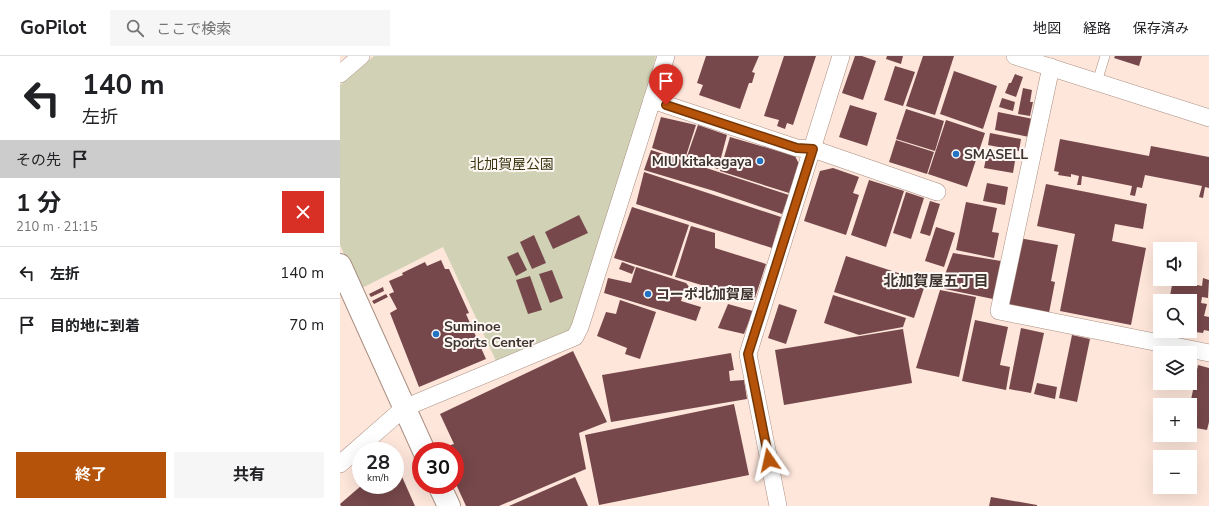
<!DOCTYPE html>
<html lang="ja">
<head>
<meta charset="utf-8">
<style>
  body { margin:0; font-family:"Nunito Sans","Noto Sans JP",sans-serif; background:#f6f6f6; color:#202124; height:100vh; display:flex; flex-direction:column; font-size:15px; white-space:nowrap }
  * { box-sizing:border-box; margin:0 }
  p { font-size:13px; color:#757577 }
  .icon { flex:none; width:22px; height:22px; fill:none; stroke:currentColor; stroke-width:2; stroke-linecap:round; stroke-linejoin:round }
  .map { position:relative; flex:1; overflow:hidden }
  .sheet { display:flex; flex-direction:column; background:#fff; width:340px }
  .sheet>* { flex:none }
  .guide { background:#fff; color:#202124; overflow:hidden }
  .fabs { position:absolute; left:813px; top:186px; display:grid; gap:8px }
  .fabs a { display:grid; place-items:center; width:44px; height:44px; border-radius:0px; background:#fff; box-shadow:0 4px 16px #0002; font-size:20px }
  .speed { position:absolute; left:12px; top:386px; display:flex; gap:8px; font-size:20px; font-weight:700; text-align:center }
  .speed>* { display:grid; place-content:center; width:52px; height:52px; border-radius:50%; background:#fff; box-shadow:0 4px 16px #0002; line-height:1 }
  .speed small { font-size:10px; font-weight:400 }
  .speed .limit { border:6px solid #d22; background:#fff; color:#111 }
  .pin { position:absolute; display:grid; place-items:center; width:34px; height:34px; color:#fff; margin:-41px -17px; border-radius:50% 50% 50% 0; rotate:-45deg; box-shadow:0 0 4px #0007 }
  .pin .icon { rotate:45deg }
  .me { position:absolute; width:44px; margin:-22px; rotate:349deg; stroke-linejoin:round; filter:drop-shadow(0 0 3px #0008) }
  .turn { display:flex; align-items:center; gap:14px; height:84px; padding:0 16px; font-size:18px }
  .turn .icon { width:52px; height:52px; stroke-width:2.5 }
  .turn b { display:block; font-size:28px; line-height:34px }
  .then { display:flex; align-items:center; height:38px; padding:0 16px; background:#0003; gap:8px; font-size:15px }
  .round { display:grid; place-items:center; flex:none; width:42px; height:42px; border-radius:0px; background:#f6f6f6 }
  .headline { display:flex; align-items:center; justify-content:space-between; height:68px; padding:0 16px }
  h1 { font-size:24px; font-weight:700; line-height:30px }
  .primary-button { display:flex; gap:8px; margin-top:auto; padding:8px 16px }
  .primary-button a { flex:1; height:46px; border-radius:0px; background:#b45309; color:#fff; font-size:16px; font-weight:700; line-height:46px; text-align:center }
  .primary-button a+a { background:#f6f6f6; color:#202124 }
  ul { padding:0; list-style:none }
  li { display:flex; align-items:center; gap:12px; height:52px; padding:0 16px; border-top:1px solid #e0e0e0 }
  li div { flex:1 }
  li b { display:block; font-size:15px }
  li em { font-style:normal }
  header { display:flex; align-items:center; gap:24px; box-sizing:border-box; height:56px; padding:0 20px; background:#fff; border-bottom:1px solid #e0e0e0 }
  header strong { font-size:19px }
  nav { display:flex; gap:22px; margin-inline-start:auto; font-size:14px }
  .search { width:280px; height:36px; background:#f6f6f6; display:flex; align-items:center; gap:10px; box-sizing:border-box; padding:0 14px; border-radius:0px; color:#757577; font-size:15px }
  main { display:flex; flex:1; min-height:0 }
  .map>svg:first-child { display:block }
  .green { fill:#d1d2b5 }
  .building { fill:#76484b }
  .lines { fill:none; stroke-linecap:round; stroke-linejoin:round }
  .service-casing { stroke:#a98e81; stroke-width:10 }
  .minor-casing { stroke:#a98e81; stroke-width:18 }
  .tertiary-casing { stroke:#a98e81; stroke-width:24 }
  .service { stroke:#fff; stroke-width:9 }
  .minor { stroke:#fff; stroke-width:17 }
  .tertiary { stroke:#fff; stroke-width:22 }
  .route-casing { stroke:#753606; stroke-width:10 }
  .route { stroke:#b45309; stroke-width:7 }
  .poi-dot { fill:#2274c3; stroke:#fef8f5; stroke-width:1.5 }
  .labels { text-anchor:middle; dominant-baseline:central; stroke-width:4; stroke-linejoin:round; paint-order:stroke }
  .poi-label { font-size:14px; font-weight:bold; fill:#3f342e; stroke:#fef8f5; text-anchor:start }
  .park-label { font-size:14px; fill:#393813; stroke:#fef8f5 }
  .neighbourhood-label { font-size:15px; font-weight:bold; fill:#3f342e; stroke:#fef8f5 }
</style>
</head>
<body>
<header>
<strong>GoPilot</strong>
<div class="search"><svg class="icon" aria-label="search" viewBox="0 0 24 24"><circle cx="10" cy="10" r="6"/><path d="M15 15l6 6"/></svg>ここで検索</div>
<nav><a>地図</a><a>経路</a><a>保存済み</a></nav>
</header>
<main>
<section class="sheet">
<div class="guide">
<div class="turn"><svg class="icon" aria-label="left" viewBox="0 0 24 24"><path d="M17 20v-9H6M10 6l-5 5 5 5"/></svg><div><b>140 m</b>左折</div></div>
<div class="then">その先<svg class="icon" aria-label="arrive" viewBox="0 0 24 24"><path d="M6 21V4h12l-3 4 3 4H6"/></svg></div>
</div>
<div class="headline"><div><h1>1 分</h1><p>210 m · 21:15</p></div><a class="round" style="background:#d93025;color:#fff"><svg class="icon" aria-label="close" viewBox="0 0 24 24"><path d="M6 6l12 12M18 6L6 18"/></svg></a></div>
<ul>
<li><svg class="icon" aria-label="left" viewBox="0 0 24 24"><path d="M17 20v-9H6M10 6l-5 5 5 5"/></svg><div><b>左折</b></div><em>140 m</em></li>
<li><svg class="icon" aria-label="arrive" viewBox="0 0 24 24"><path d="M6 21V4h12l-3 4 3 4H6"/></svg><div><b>目的地に到着</b></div><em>70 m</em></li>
</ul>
<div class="primary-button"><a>終了</a><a>共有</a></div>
</section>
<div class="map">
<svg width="869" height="450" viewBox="0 0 869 450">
  <rect width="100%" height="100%" fill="#fee6db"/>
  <path class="green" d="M34,0H316L274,144L231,278L157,307L103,191L20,233L0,189V29Z"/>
  <g class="building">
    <path d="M366,0H419L412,16L415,17L412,27H409L400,53L359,39L363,29L357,27Z"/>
    <path d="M444,0H476L453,69L447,67L445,73L437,70L439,64L424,60Z"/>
    <path d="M515,0H522L536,5L523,44L502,37Z"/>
    <path d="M547,0H563L561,8L546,3Z"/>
    <path d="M583,0H614L595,59L566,50Z"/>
    <path d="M775,0H802L799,10L774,2Z"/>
    <path d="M555,10L575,16L563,50L544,44Z"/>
    <path d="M614,15L657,30L643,73L600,58Z"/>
    <path d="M675,18L683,21L676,41L665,37L669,27H671Z"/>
    <path d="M683,32L692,34L690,46H693L690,60L678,58Z"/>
    <path d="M662,42L675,46L673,55L659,51Z"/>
    <path d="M510,49L537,57L527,90L499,81Z"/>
    <path d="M566,53L604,65L595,95L556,83Z"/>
    <path d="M658,56L693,63L689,81L655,74Z"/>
    <path d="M321,61L356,69L345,103L312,92Z"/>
    <path d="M606,64L645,77L627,131L588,118Z"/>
    <path d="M358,69L387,79L378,113L346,103Z"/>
    <path d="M650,77L681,83L679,95L648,89Z"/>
    <path d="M390,81L455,100L460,110L449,137L380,115Z"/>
    <path d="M720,83L809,100L811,90L869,101V132L865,131L863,142L859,141L862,130L805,119L802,132L797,131L795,140L790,139L792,130L742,120L741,129H737L739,120L731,118V121L718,119L719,116L714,115Z"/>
    <path d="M556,84L594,96L587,118L549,106Z"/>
    <path d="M648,93L676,99L673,117L644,112Z"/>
    <path d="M311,94L449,139L442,158L374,135L304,114Z"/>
    <path d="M493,112L519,121L513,137L519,139L506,179L464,165L480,115Z"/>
    <path d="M304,116L441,161L432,192L296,148Z"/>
    <path d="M529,124L564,135L546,191L511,179Z"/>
    <path d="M647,127L668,131L665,149L643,145Z"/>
    <path d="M706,128L807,148L803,173L775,168L772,185L806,192L791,269L720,255L735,178L697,170Z"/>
    <path d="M566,136L584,142L571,183L553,177Z"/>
    <path d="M590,145L600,148L590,180L580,177Z"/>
    <path d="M626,146L657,152L652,176L659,177L654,202L616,194Z"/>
    <path d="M292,151L349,169L332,220L274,202Z"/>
    <path d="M239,159L248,177L213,193L205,176Z"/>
    <path d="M351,170L375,177V192L426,208L414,245L335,221Z"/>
    <path d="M596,171L615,177L604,211L585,205Z"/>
    <path d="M194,179L206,207L192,213L180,186Z"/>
    <path d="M679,182L718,189L711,225L715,226L709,257L666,249Z"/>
    <path d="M178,196L187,214L176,220L167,201Z"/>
    <path d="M613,197L661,205L653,243L600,232Z"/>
    <path d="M506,200L586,226L574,262L494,236Z"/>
    <path d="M101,204L105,213H109L129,257L126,258L146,303L79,331L50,257L57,253L49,238L54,236L49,225L63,219L62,217L85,206L87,210Z"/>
    <path d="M282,206L295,211L292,218L279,213Z"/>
    <path d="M296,211L346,227L351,233L348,240L343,238L341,245L361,251L356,265L264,237L268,222L291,227Z"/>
    <path d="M212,214L223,242L210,247L199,218Z"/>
    <path d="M190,220L202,254L188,258L176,224Z"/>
    <path d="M863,222L869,224L868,242L862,241L861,247L867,248L864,260L869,261V275L864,274L863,277L855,276L856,267L850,266V245H829L833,224L862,230Z"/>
    <path d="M43,231L44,235L31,241L29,238Z"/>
    <path d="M600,234L636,241L619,321L576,312Z"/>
    <path d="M46,238L48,241L34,248L32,245Z"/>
    <path d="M493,239L566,262L563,271L519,279L484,267Z"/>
    <path d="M280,244L316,256L300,303L285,298L287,292L257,280L266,256L276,258Z"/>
    <path d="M388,248L413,255L404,278L378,272Z"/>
    <path d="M439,248L457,254L446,288L428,282Z"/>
    <path d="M635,264L668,271L660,309L670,311L666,334L622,325Z"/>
    <path d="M681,272L704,277L691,337L669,333Z"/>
    <path d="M563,273L572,327L444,349L435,294Z"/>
    <path d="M732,279L750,283L737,346L719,342Z"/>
    <path d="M233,295L267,366L239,377L246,413L159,450H126L115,426V395H101L100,392L114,388L100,358Z"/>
    <path d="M391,297L394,314L389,315L390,325L404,324L407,343L271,366L262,319Z"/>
    <path d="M858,309L869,312V366L867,374L850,371V349Z"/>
    <path d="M697,327L717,331L715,343L694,338Z"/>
    <path d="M394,348L409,419L259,449L245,379Z"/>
    <path d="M55,405L75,450H1L0,448L22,429H55Z"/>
    <path d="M235,421L248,450H169Z"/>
    <path d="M651,441L697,449V450H649Z"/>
  </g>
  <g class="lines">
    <defs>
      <path id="service" d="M757,26L765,0"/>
      <g id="minor">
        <path d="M675,0L869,62"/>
        <path d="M711,11L659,255L869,297"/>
        <path d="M0,18L21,0"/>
        <path d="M312,44L457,92L473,93L597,136"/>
        <path d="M0,408L64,352L235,281L240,271L326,0"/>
        <path d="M438,450L408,298L501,0"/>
      </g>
      <g id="tertiary">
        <path d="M0,209L84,395"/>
        <path d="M99,429L109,450"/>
      </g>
    </defs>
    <use href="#service" class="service-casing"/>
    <use href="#minor" class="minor-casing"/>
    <use href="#tertiary" class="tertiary-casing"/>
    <use href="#service" class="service"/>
    <use href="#minor" class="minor"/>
    <use href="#tertiary" class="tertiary"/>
  </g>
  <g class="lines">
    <defs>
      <path id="route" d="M326,49L457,92L473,93L408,298L429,404"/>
    </defs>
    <use href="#route" class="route-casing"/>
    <use href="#route" class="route"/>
  </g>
  <g class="poi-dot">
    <circle cx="616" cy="98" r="4"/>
    <circle cx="420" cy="105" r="4"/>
    <circle cx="308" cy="238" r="4"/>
    <circle cx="96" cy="278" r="4"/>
  </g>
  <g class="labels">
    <g class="poi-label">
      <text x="624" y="98">SMASELL</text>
      <text x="412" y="105" text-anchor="end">MIU kitakagaya</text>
      <text x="316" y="238">コーポ北加賀屋</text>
      <text x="104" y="270">Suminoe<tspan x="104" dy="16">Sports Center</tspan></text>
    </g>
    <g class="park-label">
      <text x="172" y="108">北加賀屋公園</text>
    </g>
    <g class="neighbourhood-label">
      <text x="596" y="225">北加賀屋五丁目</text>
    </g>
  </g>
</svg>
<div class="fabs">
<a><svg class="icon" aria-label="sound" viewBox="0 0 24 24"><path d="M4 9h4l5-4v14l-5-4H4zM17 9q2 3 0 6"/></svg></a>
<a><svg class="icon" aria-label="search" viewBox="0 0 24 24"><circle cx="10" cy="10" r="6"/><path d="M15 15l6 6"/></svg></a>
<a><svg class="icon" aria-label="layers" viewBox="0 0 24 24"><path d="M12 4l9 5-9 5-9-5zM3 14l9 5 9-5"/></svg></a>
<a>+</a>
<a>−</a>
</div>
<div class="speed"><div>28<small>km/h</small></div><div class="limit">30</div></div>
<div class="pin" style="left:326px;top:49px;background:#d93025"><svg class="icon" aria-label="arrive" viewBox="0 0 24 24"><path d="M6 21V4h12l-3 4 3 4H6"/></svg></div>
<svg class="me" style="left:429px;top:404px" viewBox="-20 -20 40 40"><path d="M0-17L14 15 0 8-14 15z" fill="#b45309" stroke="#fff" stroke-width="4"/></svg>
</div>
</main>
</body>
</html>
